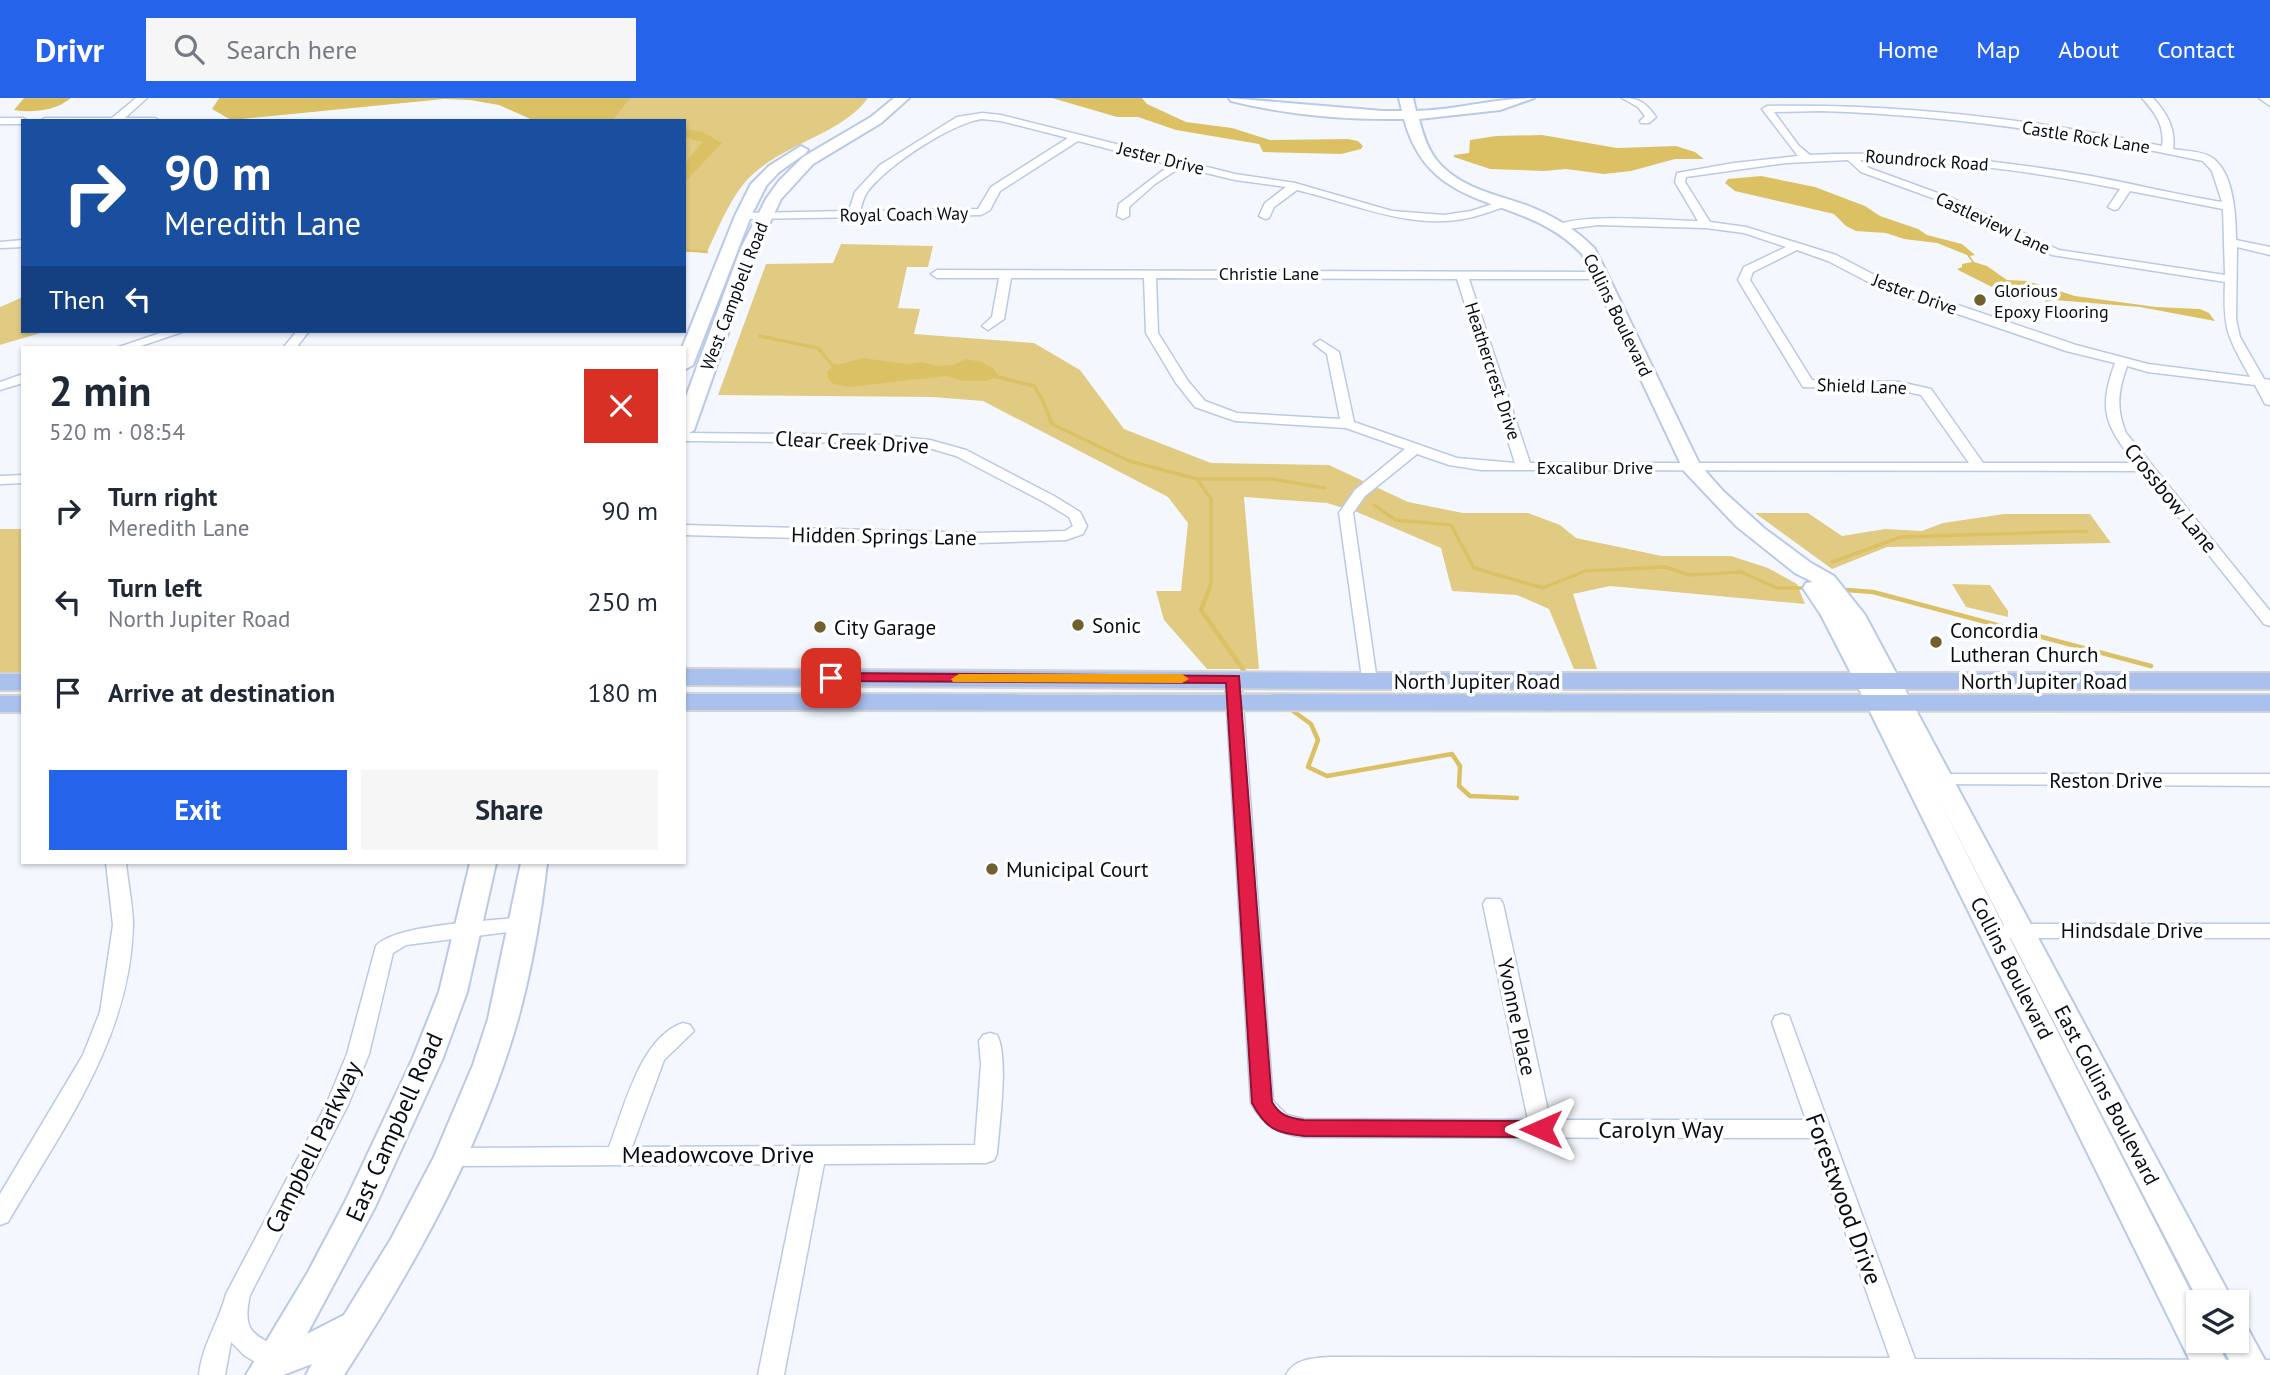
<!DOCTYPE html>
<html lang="en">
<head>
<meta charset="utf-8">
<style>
  body { margin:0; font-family:"PT Sans",sans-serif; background:#f6f6f7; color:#1f2937; height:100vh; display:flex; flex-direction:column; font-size:26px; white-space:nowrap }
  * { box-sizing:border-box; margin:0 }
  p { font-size:23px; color:#747a83 }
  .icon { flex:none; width:38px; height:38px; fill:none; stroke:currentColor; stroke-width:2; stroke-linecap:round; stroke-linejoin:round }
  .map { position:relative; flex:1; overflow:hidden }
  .drawer { position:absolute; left:21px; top:248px; width:665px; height:518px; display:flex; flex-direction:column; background:#fff; border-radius:0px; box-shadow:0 2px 5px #0004 }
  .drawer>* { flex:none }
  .banner { position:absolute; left:21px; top:21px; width:665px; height:214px; border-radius:0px; box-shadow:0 2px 5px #0004; background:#1a4fa0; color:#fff; overflow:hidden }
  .buttons { position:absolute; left:2186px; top:1192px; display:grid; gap:14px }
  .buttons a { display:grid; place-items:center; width:63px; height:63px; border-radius:0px; background:#fff; box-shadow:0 2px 5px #0004; font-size:35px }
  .pin { position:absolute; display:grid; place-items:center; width:60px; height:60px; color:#fff; margin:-30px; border-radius:14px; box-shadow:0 4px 10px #0006 }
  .me { position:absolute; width:77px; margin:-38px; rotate:270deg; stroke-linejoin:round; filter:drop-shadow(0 0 5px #0008) }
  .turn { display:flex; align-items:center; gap:24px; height:147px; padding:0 28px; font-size:32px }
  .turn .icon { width:91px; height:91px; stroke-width:2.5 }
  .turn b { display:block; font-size:49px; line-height:60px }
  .then { display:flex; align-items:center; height:66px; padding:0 28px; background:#0003; gap:14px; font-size:26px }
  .round { display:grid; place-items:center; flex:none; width:74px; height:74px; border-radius:0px; background:#f6f6f7 }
  .overview { display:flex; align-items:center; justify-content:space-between; height:119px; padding:0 28px }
  h1 { font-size:42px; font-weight:600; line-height:52px }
  .button { display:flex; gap:14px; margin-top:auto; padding:14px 28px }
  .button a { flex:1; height:80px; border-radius:0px; background:#2563eb; color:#fff; font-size:28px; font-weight:600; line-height:80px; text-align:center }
  .button a+a { background:#f6f6f7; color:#1f2937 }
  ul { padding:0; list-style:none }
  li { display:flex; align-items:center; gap:21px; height:91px; padding:0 28px }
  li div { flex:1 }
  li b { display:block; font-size:26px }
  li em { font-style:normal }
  header { display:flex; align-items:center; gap:42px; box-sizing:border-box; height:98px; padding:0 35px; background:#2563eb; color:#fff }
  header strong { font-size:33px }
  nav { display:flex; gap:38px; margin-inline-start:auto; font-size:24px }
  .search { width:490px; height:63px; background:#f6f6f7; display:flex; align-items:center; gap:18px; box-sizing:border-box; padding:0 24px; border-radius:0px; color:#747a83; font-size:26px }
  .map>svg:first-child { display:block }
  .green { fill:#e1cb83 }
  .water { fill:#dcc164 }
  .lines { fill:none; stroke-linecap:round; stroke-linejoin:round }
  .stream-far2 { stroke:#dcc164; stroke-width:2.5 }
  .stream-far1 { stroke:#dcc164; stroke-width:3.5 }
  .stream { stroke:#dcc164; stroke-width:4.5 }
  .street-casing { stroke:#bac9e6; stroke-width:3 }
  .secondary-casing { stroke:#bac9e6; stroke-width:4 }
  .primary-casing { stroke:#d2d3d5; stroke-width:4 }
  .street { fill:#fff; fill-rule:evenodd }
  .secondary { fill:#fff; fill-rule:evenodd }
  .primary { fill:#aac1ee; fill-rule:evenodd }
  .route { fill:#e11d48; stroke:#92132f; stroke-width:2 }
  .slow { fill:#f59e0b }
  .poi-dot { fill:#6f602e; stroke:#fff; stroke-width:2.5 }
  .labels { text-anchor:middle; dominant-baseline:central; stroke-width:7; stroke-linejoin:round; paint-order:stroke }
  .far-street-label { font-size:18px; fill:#070c15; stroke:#fff }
  .far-poi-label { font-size:18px; fill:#070c15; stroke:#fff; text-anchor:start }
  .street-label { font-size:21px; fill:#070c15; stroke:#fff }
  .poi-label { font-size:21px; fill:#070c15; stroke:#fff; text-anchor:start }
  .near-street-label { font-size:24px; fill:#070c15; stroke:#fff }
</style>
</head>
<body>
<header>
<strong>Drivr</strong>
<div class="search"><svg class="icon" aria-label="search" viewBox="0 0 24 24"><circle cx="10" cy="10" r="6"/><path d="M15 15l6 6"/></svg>Search here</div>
<nav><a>Home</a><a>Map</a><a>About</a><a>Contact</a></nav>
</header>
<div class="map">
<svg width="2270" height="1277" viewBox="0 0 2270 1277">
  <rect width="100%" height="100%" fill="#f4f8fe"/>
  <g class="green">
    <path d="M631,0H868C846,32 791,45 759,71C733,91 721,125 707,154H684V23H613Z"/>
    <path d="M841,146L933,148L928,169H907L898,210L920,211L914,236L1034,245L1080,272L1124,331L1211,365L1329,367L1408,404L1463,415H1528L1560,427L1576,440L1662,458H1731L1768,470L1797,486L1805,506L1610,488L1573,496L1597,571H1574L1549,511L1517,497L1452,493L1441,450L1357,414L1327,405L1244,399L1259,571H1207L1164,522L1156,493H1181L1188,425L1168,399L983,303L932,299L718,297L766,166L833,165Z"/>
    <path d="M23,199V233H47L0,247V209Z"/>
    <path d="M1755,415H1808L1842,438L1885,431L1922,433L1943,425L2004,416H2090L2111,445L1887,449L1832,471Z"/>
    <rect x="0" y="431" width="23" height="146"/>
    <path d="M1952,486L1990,487L2008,513V519L1966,509Z"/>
  </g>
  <g class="water">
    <path d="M24,0H71C55,13 33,15 14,12Z"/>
    <path d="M219,0H631L613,23H535L499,7L470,2L444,1L231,22L212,11Z"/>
    <path d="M1052,0H1142L1147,6L1186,24L1232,30L1270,42L1348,41L1358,43L1363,48L1361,51L1341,56L1263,54L1259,46L1176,32L1138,19H1117Z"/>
    <path d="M684,31L703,34L722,45L684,85V67L702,44L684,39Z"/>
    <path d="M1542,37L1617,50L1676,48L1695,54L1704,61H1675L1631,73L1604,76L1566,71L1544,73L1490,71L1454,59V57L1469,55L1470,42L1496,38Z"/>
    <path d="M1761,78L1815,89L1865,108L1880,118L1918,131L1927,137L1962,146L1975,157L1970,158L1974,164L1987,168L2007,182L2027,183L2075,198L2156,209L2200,211L2209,215L2215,223L2140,209L2054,202L2046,204L2041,198L1992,189L1960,173L1957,171L1962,169V166L1972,164L1967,157L1937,145L1904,141L1886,135L1856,133L1846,128L1834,116L1735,93L1725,85L1728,81Z"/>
    <path d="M863,260L907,266L922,264L937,268L953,267L966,261L982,264L993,270L998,278L987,283H963L946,278L849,289L834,286L828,281L827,274L833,268Z"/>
  </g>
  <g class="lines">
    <path class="stream-far2" d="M684,152L707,154"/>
    <g class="stream-far1">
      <path d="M760,238L818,250L833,268H838"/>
      <path d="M993,278L1034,288L1042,301L1052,326L1129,363L1197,381H1272L1325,390"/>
      <path d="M1197,381L1211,401V486L1208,493"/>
      <path d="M1374,407L1396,422L1451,427L1474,470L1543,490L1585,473L1665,469L1690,477L1741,474L1777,490H1803"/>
      <path d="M1832,464L1901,439L2087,433"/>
      <path d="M1847,492L1860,493"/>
    </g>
    <g class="stream">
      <path d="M1209,491L1201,512L1244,573"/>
      <path d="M1847,492L1873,494L2151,568"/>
      <path d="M1293,613L1311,626L1318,642L1308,669L1327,678L1452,656L1460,668L1459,688L1470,698L1517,700"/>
    </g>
    <defs>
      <g id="street">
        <path d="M136,0H147L125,20H155L160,23H40L45,20H112Z"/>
        <path d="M1622,0C1640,0 1646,5 1656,19L1649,25H1641L1640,23L1645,18L1638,9Z"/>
        <path d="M2142,0H2153C2166,14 2176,30 2173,51C2184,53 2202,53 2211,59C2234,73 2236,119 2236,142L2270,149V157L2237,149L2236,221L2240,239L2264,281L2270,282V307L2265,306L2255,287L2148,274L2127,268C2118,293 2116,311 2126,335L2270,513V528L2264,526L2142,373L1481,372L1449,367L1417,356L1365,398L1353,415L1377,583L1369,588L1363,587L1339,415L1355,392L1405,351L1346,330L1235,323L1195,309L1176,285L1146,235L1144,180H1011L1004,221L988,232L982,228L992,219L999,180H937L931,176L937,172L1600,174L1606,178L1604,181H1469L1530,365H1969L1921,297L1900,292L1803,289L1738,182L1744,169L1786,149L1744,135L1706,130L1598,127L1560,132L1554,129C1575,114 1669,123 1698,123L1675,84L1677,75L1734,65L1798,58L1762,11L1767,8C1900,5 2032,21 2162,48C2165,27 2155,15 2142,0ZM1821,13C1950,17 2077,36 2203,63L2212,73L2222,104C2178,97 2134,86 2091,78C1998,62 1903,52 1810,57L1799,48L1774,14ZM1848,62L1861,74L1946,105L2052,157L2225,184C2223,232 2227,237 2250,279L2148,266L2076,247L1884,182L1836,157L1801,146L1746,129L1710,124L1685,84L1686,79L1786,65ZM1860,62C1947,62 2035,73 2120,91L2108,109L2114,112L2118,111L2130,93L2223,111L2225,177L2059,152L1954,101L1869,70ZM1797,152L1828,163L1876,188L2066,253L2115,265C2098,312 2105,327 2135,365H1983L1931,291L1900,284L1812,282L1750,182L1753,174ZM1156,180L1457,181L1515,365L1457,360L1354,324L1339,254L1320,242L1314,246L1327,256L1340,321L1237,315L1205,303L1188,283L1158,235Z"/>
        <path d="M2259,0H2270V8Z"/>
        <path d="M982,15L1001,17L1235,76L1295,85L1392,113L1444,117L1471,113L1505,102L1511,105C1504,110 1494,112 1486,115C1421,138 1360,107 1297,92L1274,109L1269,120L1265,121L1259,118L1265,105L1286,89L1235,82L1181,69L1155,86L1129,109V118L1123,121L1117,118L1119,106L1170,67L1078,43L1000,93L990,112L981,117L743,121L737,118L743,115L849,113L855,94L880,67L957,19ZM982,21L1001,23L1068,40L991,89L978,111L860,113C862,106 864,98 868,93C888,67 950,26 982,21Z"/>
        <path d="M0,20H23L28,23H23V26H0Z"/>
        <path d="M23,142V149L0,150V144Z"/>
        <path d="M166,233H185L135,250H116Z"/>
        <path d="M297,233H309L296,250H283Z"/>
        <path d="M23,276V285L0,292V284Z"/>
        <path d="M684,335L881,337L930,342L966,352L1054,398L1080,414L1087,428L1083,436L1066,442L978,445L684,437V427L978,435L1065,433L1073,428L1069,419L1044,404L956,358L929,350L881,345L684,343Z"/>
        <path d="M23,377V385L0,386V378Z"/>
        <path d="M1233,576L1241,581L1273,1003L1287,1017L1304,1021L1528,1022L1483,806L1486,801H1500L1503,806L1550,1022H1806L1772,924L1775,918L1782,916L1789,918L1915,1261L2270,1262V1277H1286C1294,1261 1313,1260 1329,1259L1890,1260L1812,1040L1304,1039C1279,1036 1263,1027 1251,1005L1225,581Z"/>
        <path d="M1942,676H2270V688L1936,686L1933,682L1936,678Z"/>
        <path d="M106,765H126C128,786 133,808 133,828C130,941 63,1030 8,1124L0,1127V1096L83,957L100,914L113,827Z"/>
        <path d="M524,819L531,821L534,826L531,831L406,847L393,855L369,956L348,1007L250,1197C238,1249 271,1232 285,1263L282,1271L273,1274L245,1258L231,1244L225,1277H199C202,1247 219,1224 226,1196L326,1007L347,956L376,848C394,826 492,823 524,819Z"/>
        <path d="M2011,826H2270V840H2011L2004,838L2001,833L2004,828Z"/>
        <path d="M683,925L690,927L694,933L664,962L632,1049L975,1047L981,966L979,943L983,937L990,935L997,937C1009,959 999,1029 997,1056L994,1062L986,1065L824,1066L784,1277H758L801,1066L451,1068L443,1065L440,1059L443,1053L451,1050L609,1049C624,1011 640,939 683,925Z"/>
      </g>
      <g id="secondary">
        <path d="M894,0H909L881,25L813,66L781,101L758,150L694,332L684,338V304L741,150L766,101L779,83L803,59L871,19Z"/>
        <path d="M1229,0L1383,13H1402L1399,0H1413L1416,13C1456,12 1495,0 1534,0L1500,12L1419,21C1423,37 1428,53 1439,65C1461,90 1497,97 1526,107C1552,117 1576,131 1595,151L1700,367L1723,393L1765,431L1811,465L1834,478L1865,517L2228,1194L2233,1204H2199L1934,692L2198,1208V1242H2216L2233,1277H2197L1855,583L1821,517L1803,490L1806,485L1813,484L1795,475L1736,428L1684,373L1582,156C1522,92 1431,121 1404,21C1346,22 1288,17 1231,3Z"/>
        <path d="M801,48L808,52L806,55L779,74L766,88L751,118L693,267L684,272V250H682L735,118L751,86L769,68Z"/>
        <path d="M470,765H496L467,894L442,962L375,1109L307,1236L344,1217L391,1141L434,1059L473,967L488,921L521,765H547C541,817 532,870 518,921C482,1048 415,1167 344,1277H306L312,1266L283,1277H246L308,1174L345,1104L412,962L439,894Z"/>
        <path d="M2236,1227L2248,1231L2267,1266L2270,1277H2237L2219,1242H2236Z"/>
      </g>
      <g id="primary">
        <path d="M684,571L1369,575H2270V591H1369L684,587Z"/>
        <rect x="0" y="576" width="23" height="16"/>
        <path d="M684,596L2270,597V613L684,612Z"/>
        <rect x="0" y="598" width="23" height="16"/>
      </g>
    </defs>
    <use href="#street" class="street-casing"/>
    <use href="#secondary" class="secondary-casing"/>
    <use href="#primary" class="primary-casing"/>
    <use href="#street" class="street"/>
    <use href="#secondary" class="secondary"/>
    <use href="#primary" class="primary"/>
  </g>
  <path class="route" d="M831,575L1239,578L1272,1004C1280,1018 1289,1020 1304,1022L1541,1023L1548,1025L1551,1031L1548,1037L1541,1039L1304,1038C1276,1035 1266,1031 1252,1005L1226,585L826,583L824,580Z"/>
  <path class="slow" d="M959,576H1182L1189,581L1182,585L953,584L951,581Z"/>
  <g class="poi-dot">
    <circle cx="1980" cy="202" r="7"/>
    <circle cx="1078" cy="527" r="7"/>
    <circle cx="820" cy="529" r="7"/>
    <circle cx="1936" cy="544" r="7"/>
    <circle cx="992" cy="771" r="7"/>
  </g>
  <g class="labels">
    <g class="far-street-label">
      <text transform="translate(2086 39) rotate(9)">Castle Rock Lane</text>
      <text transform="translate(1161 60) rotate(14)">Jester Drive</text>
      <text transform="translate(1927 62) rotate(4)">Roundrock Road</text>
      <text transform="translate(904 116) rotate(-1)">Royal Coach Way</text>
      <text transform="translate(1993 125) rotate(25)">Castleview Lane</text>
      <text x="1269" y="175">Christie Lane</text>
      <text transform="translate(1915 196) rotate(20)">Jester Drive</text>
      <text transform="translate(734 198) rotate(-69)">West Campbell Road</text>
      <text transform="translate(1618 217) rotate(64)">Collins Boulevard</text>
      <text transform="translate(1493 273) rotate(72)">Heathercrest Drive</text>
      <text transform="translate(1862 288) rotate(2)">Shield Lane</text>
      <text x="1595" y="369">Excalibur Drive</text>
    </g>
    <g class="far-poi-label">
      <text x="1994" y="192">Glorious<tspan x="1994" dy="21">Epoxy Flooring</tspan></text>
    </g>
    <g class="street-label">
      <text transform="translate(852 344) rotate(3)">Clear Creek Drive</text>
      <text transform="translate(2171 400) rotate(51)">Crossbow Lane</text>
      <text transform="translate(884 438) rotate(1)">Hidden Springs Lane</text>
      <text x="1477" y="583">North Jupiter Road</text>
      <text x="2044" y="583">North Jupiter Road</text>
      <text x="2106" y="682">Reston Drive</text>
      <text x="2132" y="832">Hindsdale Drive</text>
      <text transform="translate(2012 870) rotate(63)">Collins Boulevard</text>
      <text transform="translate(1517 919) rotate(78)">Yvonne Place</text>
      <text transform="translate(2107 997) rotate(62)">East Collins Boulevard</text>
    </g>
    <g class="poi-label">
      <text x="1092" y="527">Sonic</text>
      <text x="834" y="529">City Garage</text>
      <text x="1950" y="532">Concordia<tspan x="1950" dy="24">Lutheran Church</tspan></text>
      <text x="1006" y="771">Municipal Court</text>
    </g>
    <g class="near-street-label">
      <text transform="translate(394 1029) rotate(-66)">East Campbell Road</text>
      <text x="1661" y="1031">Carolyn Way</text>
      <text transform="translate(313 1049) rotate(-64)">Campbell Parkway</text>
      <text x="718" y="1056">Meadowcove Drive</text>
      <text transform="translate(1844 1101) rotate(70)">Forestwood Drive</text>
    </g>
  </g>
</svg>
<div class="buttons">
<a><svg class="icon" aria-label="layers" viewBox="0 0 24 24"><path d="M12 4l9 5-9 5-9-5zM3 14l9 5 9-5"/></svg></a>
</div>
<div class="pin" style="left:831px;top:580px;background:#d93025"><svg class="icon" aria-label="arrive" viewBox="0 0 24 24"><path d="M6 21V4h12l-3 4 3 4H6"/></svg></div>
<svg class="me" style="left:1541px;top:1031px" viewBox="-20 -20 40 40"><path d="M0-17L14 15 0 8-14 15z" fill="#e11d48" stroke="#fff" stroke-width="4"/></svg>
<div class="banner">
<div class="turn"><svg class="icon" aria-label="right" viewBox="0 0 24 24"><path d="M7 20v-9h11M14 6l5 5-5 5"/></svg><div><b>90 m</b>Meredith Lane</div></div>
<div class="then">Then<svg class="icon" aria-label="left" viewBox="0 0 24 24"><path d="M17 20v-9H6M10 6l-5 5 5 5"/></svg></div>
</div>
<section class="drawer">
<div class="overview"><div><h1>2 min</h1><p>520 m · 08:54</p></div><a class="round" style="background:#d93025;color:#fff"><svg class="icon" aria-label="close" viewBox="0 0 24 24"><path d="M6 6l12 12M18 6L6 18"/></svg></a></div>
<ul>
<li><svg class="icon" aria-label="right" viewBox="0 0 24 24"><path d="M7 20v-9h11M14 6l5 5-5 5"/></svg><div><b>Turn right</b><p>Meredith Lane</p></div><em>90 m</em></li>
<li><svg class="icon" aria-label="left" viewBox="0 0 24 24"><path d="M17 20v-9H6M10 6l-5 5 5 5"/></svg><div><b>Turn left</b><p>North Jupiter Road</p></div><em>250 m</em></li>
<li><svg class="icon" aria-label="arrive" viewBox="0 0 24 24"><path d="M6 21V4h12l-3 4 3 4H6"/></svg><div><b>Arrive at destination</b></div><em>180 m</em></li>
</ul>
<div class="button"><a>Exit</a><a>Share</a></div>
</section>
</div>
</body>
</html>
